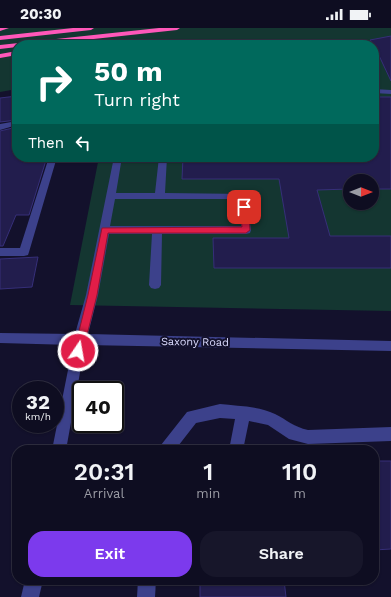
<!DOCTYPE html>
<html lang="en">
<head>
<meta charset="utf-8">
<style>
  body { margin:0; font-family:"Work Sans",sans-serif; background:#17162a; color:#f1f3f6; height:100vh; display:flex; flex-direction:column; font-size:15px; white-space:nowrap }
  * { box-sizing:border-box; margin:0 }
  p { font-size:13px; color:#9b9ca5 }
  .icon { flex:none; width:22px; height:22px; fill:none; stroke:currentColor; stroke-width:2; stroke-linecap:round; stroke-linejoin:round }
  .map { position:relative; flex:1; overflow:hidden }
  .details { position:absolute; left:12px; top:417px; width:367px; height:140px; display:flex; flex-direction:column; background:#0e0d21; border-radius:16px; box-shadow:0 1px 3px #0004,0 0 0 1px #2e2d3f }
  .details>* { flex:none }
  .top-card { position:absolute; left:12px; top:12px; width:367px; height:122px; border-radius:16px; box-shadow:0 1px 3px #0004,0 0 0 1px #2e2d3f; background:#00695c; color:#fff; overflow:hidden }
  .needle { width:26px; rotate:90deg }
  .fabs { position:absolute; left:343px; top:146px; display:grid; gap:8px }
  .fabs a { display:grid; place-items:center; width:36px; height:36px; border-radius:50%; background:#0e0d21; box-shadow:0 1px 3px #0004,0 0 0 1px #2e2d3f; font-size:20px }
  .speed { position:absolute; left:12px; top:353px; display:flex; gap:8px; font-size:20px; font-weight:700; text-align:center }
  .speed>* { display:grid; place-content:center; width:52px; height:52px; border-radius:50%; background:#0e0d21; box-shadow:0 1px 3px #0004,0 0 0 1px #2e2d3f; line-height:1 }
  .speed small { font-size:10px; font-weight:400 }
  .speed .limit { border:2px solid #111; border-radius:6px; background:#fff; color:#111 }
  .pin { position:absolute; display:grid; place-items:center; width:34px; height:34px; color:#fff; margin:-17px; border-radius:8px; box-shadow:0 2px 6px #0006 }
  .me { position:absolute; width:44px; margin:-22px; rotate:12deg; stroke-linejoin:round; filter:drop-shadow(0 0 3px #0008) }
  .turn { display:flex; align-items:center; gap:14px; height:84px; padding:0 16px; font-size:18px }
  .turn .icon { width:52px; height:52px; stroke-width:2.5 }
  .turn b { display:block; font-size:28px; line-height:34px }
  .then { display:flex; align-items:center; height:38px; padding:0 16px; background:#0003; gap:8px; font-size:15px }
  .eta { display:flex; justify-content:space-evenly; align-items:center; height:68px; text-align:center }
  .eta b { font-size:24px; font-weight:600; line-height:28px }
  .cta { display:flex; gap:8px; margin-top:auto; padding:8px 16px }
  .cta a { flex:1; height:46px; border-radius:16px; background:#7c3aed; color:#fff; font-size:16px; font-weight:600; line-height:46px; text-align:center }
  .cta a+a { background:#17162a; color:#f1f3f6 }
  .status { display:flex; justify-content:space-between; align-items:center; height:28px; padding:0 20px; background:#0e0d21; direction:ltr }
  .status svg { height:11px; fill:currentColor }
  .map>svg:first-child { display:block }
  .green { fill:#143631; fill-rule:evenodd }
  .building { fill:#221d4d; stroke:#362f79 }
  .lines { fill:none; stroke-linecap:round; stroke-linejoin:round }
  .minor { fill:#3c418b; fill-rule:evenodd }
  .highway { fill:#ff57b9; fill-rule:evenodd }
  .route { fill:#e11d48; stroke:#92132f }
  .labels { text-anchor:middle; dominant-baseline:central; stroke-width:4; stroke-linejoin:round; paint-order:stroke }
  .street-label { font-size:11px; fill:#dcdcff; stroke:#13112c }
</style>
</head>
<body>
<div class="status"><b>20:30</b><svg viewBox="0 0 49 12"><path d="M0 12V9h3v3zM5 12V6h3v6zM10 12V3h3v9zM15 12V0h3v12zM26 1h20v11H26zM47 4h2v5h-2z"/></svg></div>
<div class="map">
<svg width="391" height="569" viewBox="0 0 391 569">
  <rect width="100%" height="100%" fill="#13112c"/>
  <path class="green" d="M0,0H391V283L70,277L99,129H374V17H17V61L0,64ZM350,153H372V175H350Z"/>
  <g class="building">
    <path d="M391,8V53L374,17L370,12Z"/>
    <path d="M17,68V92L0,94V70Z"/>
    <path d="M374,69H391V161H372V153H350V161L317,162L330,208H391V240H214L213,210H289L279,151H182L183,129H374Z"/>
    <path d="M17,99V129H47L29,187H16L3,218H0V103Z"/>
    <path d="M38,229L32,259L0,261V231Z"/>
    <path d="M374,433H391V521L374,522Z"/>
    <path d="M200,552H284L286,569H200Z"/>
  </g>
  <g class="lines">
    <g class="minor">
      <path d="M374,61L391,62V66L374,65Z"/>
      <path d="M17,93V97L0,102V96Z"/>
      <path d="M49,129H57L29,224L28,227L24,228H0V220H20Z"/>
      <path d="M114,129H122L116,165H155L159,129H167L165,165L246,166L251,202L250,205L246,206H162L161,257L159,260L155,261L151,260L149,257L152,206H109L98,267L88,306L391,313V323L85,317L66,422H52L73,317L0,315V305L75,306L86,267ZM115,171H238L241,198H110Z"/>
      <path d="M220,376C237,378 259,378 275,386C287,392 294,399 308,402L391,399V413L308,416L289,411L268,397L249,393L243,422H229L235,391L220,390L196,395L175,422H159L161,417L187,384Z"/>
      <path d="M25,552H43L39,569H21Z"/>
      <path d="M138,552H156L155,569H137Z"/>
    </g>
    <g class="highway">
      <path d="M0,0H9L0,3Z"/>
      <path d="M73,0H94L91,2L0,12V8Z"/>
      <path d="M159,0H180L177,2L38,17H17V19L0,21V17Z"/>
      <path d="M17,23V27L0,30V26Z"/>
    </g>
  </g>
  <path class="route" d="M244,176L248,179L250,202L246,205H108L97,267L83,323L82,326L78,327L75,326L74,323L88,267L102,200L242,199L240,179Z"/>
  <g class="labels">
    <g class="street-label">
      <text transform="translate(195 314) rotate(1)">Saxony Road</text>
    </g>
  </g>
</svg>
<div class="fabs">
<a><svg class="needle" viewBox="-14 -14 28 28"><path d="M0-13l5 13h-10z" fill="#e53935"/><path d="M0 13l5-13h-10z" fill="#9b9ca5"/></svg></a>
</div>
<div class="speed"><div>32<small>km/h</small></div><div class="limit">40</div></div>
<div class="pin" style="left:244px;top:179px;background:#d93025"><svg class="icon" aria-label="arrive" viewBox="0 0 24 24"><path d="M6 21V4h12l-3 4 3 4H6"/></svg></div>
<svg class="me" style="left:78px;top:323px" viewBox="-20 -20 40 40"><circle r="17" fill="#e11d48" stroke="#fff" stroke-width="3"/><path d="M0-11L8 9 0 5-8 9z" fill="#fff"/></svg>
<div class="top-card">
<div class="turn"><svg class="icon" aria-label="right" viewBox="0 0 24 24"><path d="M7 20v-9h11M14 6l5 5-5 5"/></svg><div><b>50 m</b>Turn right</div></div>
<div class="then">Then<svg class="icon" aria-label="left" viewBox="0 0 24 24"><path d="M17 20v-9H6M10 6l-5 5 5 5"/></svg></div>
</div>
<section class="details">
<div class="eta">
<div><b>20:31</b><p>Arrival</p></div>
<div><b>1</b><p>min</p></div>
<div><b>110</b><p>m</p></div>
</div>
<div class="cta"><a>Exit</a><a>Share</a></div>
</section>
</div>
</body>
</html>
